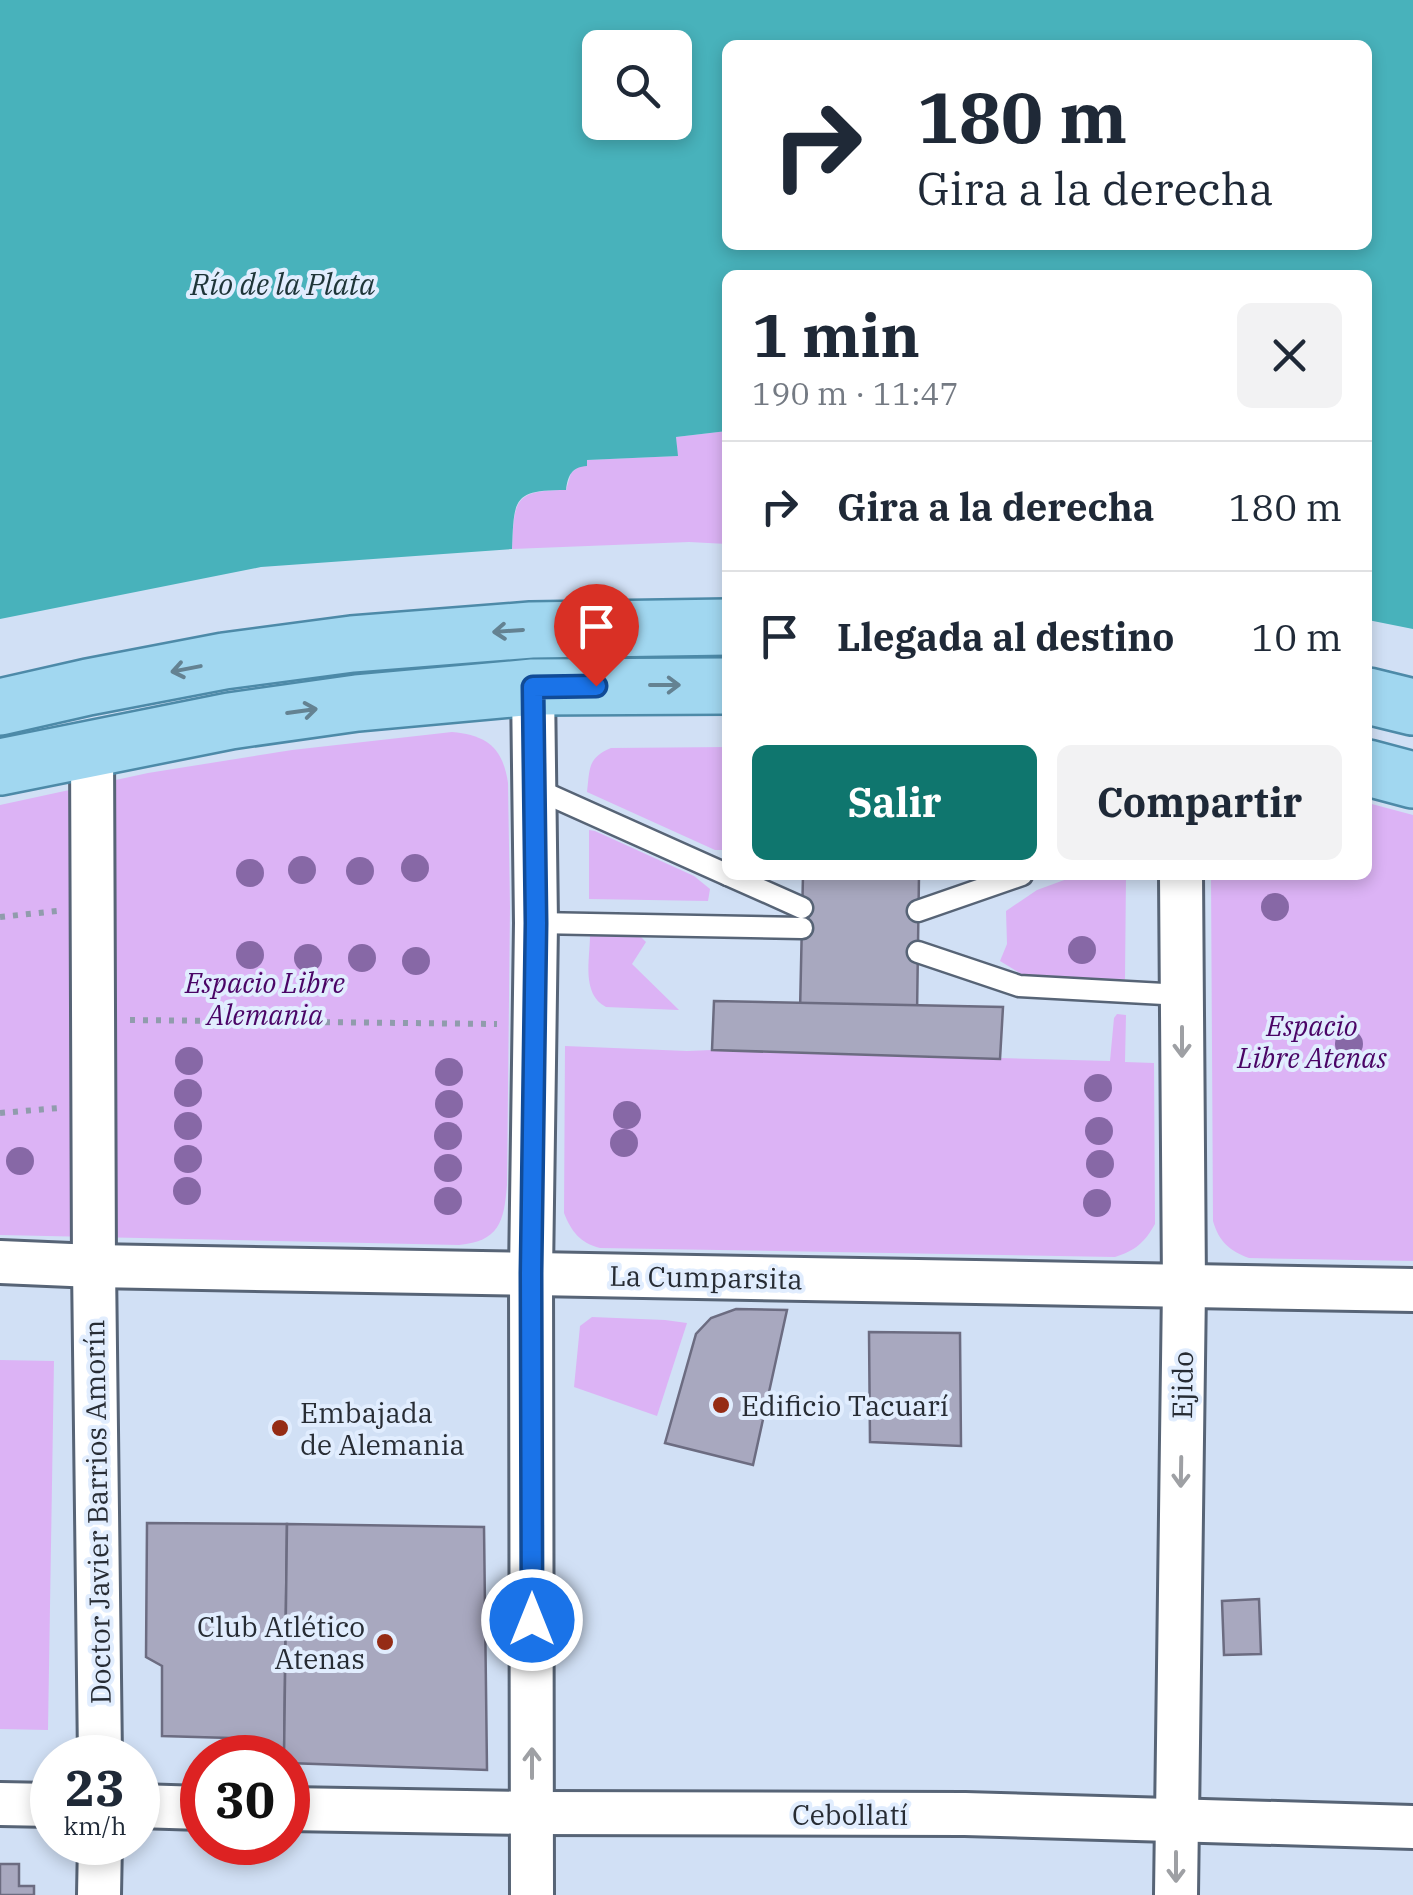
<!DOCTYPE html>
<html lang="es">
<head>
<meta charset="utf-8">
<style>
  body { margin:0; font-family:"IBM Plex Serif",serif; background:#f2f2f3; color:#1f2937; height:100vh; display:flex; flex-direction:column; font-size:38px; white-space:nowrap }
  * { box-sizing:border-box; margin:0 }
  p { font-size:32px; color:#747a83 }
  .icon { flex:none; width:55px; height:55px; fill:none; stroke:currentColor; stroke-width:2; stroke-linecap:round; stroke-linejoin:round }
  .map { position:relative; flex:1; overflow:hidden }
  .panel { position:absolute; left:722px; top:270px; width:650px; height:610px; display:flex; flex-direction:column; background:#fff; border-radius:15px; box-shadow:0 5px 15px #0003 }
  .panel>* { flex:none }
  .top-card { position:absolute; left:722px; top:40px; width:650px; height:210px; border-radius:15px; box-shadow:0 5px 15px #0003; background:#fff; color:#1f2937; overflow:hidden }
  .tools { position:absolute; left:582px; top:30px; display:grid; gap:20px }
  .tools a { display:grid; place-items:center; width:110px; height:110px; border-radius:15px; background:#fff; box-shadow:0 5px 15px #0003; font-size:50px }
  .speed { position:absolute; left:30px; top:1735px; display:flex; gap:20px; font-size:50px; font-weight:700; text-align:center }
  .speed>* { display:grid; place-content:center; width:130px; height:130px; border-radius:50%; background:#fff; box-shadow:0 5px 15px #0003; line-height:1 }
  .speed small { font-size:25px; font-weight:400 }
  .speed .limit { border:15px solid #d22; background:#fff; color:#111 }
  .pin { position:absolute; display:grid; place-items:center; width:85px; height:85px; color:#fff; margin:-102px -42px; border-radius:50% 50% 50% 0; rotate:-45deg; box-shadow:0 0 10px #0007 }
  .pin .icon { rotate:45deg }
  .me { position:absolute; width:110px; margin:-55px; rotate:0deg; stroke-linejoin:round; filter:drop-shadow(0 0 8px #0008) }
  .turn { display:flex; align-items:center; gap:35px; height:210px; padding:0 30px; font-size:45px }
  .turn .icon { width:130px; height:130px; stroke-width:2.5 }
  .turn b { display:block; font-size:70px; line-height:85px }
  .round { display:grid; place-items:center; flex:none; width:105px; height:105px; border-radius:15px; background:#f2f2f3 }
  .overview { display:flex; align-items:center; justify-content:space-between; height:170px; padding:0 30px }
  h1 { font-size:60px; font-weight:800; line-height:75px }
  .cta { display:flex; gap:20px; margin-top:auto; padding:20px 30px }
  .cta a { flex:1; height:115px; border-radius:15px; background:#0f766e; color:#fff; font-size:40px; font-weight:800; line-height:115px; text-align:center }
  .cta a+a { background:#f2f2f3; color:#1f2937 }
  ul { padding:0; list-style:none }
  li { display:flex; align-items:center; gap:30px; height:130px; padding:0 30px; border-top:2px solid #e0e1e3 }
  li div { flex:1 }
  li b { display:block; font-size:38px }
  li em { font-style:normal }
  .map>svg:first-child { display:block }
  .green { fill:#dcb3f5 }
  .water { fill:#48b2bb; fill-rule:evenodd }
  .building { fill:#a8a8bf; stroke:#6c6c81; stroke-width:2.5 }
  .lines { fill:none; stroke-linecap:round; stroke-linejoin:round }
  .lane-casing { stroke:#576476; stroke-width:25 }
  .street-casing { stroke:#576476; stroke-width:48 }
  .primary-casing { stroke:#4d8aa8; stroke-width:60 }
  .path { stroke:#909cac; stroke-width:6; stroke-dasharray:5 8; stroke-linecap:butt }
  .lane { stroke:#fff; stroke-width:20 }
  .street { stroke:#fff; stroke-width:42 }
  .primary { stroke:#a1d7f0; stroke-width:55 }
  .tree { fill:#8768a6 }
  .oneway { stroke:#648292 }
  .oneway2 { stroke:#9ea0a4 }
  .route-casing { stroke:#114b97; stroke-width:25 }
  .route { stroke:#1a73e8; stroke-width:18 }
  .poi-dot { fill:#952c15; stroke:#e1edfe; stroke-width:4 }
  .labels { text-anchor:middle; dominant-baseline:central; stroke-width:8; stroke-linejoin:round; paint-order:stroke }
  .park-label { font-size:28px; font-style:italic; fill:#4a0566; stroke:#e1edfe }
  .street-label { font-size:28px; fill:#272c34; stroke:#e1edfe }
  .poi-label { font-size:28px; fill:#272c34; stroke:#e1edfe; text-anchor:start }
  .water-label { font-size:30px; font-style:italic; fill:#1e3538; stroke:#e1edfe }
</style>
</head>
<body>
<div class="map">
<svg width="1413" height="1895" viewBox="0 0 1413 1895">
  <rect width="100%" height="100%" fill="#d1e0f5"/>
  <g class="green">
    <path d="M727,431V544L689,542L512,549C514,500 514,490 566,490L571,473L587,460L677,456L676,437Z"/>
    <path d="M452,732C487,735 503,748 508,783L510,907L507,1185C504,1222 499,1241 459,1245L0,1235V805L148,773L292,750Z"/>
    <path d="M727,747V850H715L587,792C590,769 587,758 611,748Z"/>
    <path d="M1368,803L1413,815V1261L1249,1258C1230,1251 1219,1242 1213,1221L1211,875H1368Z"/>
    <path d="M589,830L595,831L694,876L710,889L708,901L589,899Z"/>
    <path d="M1078,875H1126L1125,979L1028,978L1000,961L1007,944L1006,911L1037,890Z"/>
    <path d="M590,935L641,937L646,942L632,964L679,1010L606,1007C581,994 590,959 590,935Z"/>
    <path d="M1117,1014L1126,1015L1125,1062L1154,1063L1155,1224C1145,1242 1135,1251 1115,1257L600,1248C580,1243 571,1231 564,1213L565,1046L687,1051L712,1050L1110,1061L1114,1018Z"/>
    <path d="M592,1317L665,1320L687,1323L657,1416L574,1387L580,1326Z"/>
    <path d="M0,1360L54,1361L48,1730L0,1729Z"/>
  </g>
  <path class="water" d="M0,0H1413V629L1368,620V275H728L727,431L676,437L678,456L587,460V466C572,467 568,475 566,490C513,490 514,498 512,549L261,567L0,619ZM728,45H1368V245H728ZM600,48H675V122H600Z"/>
  <g class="building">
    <path d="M803,875H919L917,1015L800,1012Z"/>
    <path d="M714,1001L1003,1007L1000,1059L712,1050Z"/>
    <path d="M736,1309L787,1310L753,1465L665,1443L696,1334L711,1318Z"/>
    <path d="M869,1332L960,1333L961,1446L870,1442Z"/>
    <path d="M147,1523L287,1524L284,1758H260L261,1739L162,1736V1666L146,1657Z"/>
    <path d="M287,1524L484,1527L487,1770L288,1763V1758H284Z"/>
    <path d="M1259,1599L1261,1654L1224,1655L1222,1601Z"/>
    <path d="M0,1864H19V1886H34V1895H0Z"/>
  </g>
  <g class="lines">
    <defs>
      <g id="lane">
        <path d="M536,789L728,875"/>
        <path d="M728,875L802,908"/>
        <path d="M918,911L1022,875"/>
        <path d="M536,923L802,928"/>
        <path d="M918,952L1019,986L1182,995"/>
      </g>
      <g id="street">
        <path d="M92,747L94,1266L100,1758"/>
        <path d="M0,1262L94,1266L1413,1290"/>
        <path d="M0,1804L52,1805"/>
        <path d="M138,1806L202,1808"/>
        <path d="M288,1809L532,1813L965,1814L1413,1827"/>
        <path d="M99,1895L100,1842"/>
        <path d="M532,1895L531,1273L536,923L533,687"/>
        <path d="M1176,1895L1184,1287L1181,875"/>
      </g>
      <g id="primary">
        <path d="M1368,696L1413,707"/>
        <path d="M0,707L88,687L224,661L352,644L531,630L728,627"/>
        <path d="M0,767L230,721L357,703L533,687L728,686"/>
        <path d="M1368,768L1413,780"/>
      </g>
    </defs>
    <use href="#lane" class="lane-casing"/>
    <use href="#street" class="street-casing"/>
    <use href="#primary" class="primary-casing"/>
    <g class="path">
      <path d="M0,917L57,911"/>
      <path d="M130,1020L497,1024"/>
      <path d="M0,1113L59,1108"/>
    </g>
    <use href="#lane" class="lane"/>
    <use href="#street" class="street"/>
    <use href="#primary" class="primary"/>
  </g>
  <g class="tree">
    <circle cx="415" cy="868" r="14"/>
    <circle cx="302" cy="870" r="14"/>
    <circle cx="360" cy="871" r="14"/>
    <circle cx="250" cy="873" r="14"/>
    <circle cx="1275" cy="907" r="14"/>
    <circle cx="1082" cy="950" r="14"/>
    <circle cx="250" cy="955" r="14"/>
    <circle cx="308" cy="958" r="14"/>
    <circle cx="362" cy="958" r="14"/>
    <circle cx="416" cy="961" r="14"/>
    <circle cx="1349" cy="1044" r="14"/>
    <circle cx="189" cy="1061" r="14"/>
    <circle cx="449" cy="1072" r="14"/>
    <circle cx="1098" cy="1088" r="14"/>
    <circle cx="188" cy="1093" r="14"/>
    <circle cx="449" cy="1104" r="14"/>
    <circle cx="627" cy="1115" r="14"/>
    <circle cx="188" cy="1126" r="14"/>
    <circle cx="1099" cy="1131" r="14"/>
    <circle cx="448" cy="1136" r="14"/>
    <circle cx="624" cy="1143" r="14"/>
    <circle cx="188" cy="1159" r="14"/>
    <circle cx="20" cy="1161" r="14"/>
    <circle cx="1100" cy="1164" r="14"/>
    <circle cx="448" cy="1168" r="14"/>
    <circle cx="187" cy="1191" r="14"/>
    <circle cx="448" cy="1201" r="14"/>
    <circle cx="1097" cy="1203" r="14"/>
  </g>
  <defs><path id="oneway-shaft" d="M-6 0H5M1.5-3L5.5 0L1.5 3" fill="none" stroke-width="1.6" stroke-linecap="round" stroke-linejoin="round" transform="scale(2.5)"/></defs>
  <g class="oneway">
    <use href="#oneway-shaft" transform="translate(508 631) rotate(176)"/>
    <use href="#oneway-shaft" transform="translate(186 669) rotate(169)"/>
    <use href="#oneway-shaft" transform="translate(665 685)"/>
    <use href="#oneway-shaft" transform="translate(302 711) rotate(-8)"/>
  </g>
  <g class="oneway2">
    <use href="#oneway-shaft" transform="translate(1182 1042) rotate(90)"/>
    <use href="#oneway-shaft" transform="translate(1181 1472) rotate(91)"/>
    <use href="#oneway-shaft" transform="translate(532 1763) rotate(-90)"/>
    <use href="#oneway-shaft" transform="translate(1176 1867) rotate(90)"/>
  </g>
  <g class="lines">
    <defs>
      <path id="route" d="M532,1620L531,1273L536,923L533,687L596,686"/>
    </defs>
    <use href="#route" class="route-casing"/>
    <use href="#route" class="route"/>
  </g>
  <g class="poi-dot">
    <circle cx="721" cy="1405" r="10"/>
    <circle cx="280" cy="1428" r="10"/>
    <circle cx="385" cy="1642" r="10"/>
  </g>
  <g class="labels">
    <g class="park-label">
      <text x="265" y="982">Espacio Libre<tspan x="265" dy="32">Alemania</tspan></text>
      <text x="1312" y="1025">Espacio<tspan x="1312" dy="32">Libre Atenas</tspan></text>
    </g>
    <g class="street-label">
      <text transform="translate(706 1277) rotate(1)">La Cumparsita</text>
      <text transform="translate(1182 1385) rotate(-89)">Ejido</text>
      <text transform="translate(97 1512) rotate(-91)">Doctor Javier Barrios Amorín</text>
      <text x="850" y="1814">Cebollatí</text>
    </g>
    <g class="poi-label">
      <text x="741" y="1405">Edificio Tacuarí</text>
      <text x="300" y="1412">Embajada<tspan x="300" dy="32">de Alemania</tspan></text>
      <text x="365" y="1626" text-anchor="end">Club Atlético<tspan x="365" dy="32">Atenas</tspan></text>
    </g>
    <g class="water-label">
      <text x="283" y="283">Río de la Plata</text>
    </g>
  </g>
</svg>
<div class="tools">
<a><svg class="icon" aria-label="search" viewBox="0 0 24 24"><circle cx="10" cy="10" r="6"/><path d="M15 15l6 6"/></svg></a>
</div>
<div class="speed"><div>23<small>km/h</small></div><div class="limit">30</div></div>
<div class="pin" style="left:596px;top:686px;background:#d93025"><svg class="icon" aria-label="arrive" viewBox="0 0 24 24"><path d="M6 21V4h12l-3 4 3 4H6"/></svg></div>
<svg class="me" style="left:532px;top:1620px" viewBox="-20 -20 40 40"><circle r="17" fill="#1a73e8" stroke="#fff" stroke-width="3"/><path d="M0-11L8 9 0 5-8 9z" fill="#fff"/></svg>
<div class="top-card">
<div class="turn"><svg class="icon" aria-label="right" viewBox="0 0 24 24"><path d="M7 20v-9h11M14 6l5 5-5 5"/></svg><div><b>180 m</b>Gira a la derecha</div></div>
</div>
<section class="panel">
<div class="overview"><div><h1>1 min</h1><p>190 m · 11:47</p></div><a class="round"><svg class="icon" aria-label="close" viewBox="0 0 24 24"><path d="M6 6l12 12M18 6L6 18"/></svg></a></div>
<ul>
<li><svg class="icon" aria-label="right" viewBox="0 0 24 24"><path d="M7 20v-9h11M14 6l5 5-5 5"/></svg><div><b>Gira a la derecha</b></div><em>180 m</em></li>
<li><svg class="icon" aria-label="arrive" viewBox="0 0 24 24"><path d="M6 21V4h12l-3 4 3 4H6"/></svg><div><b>Llegada al destino</b></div><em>10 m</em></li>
</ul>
<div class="cta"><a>Salir</a><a>Compartir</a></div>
</section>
</div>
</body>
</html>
